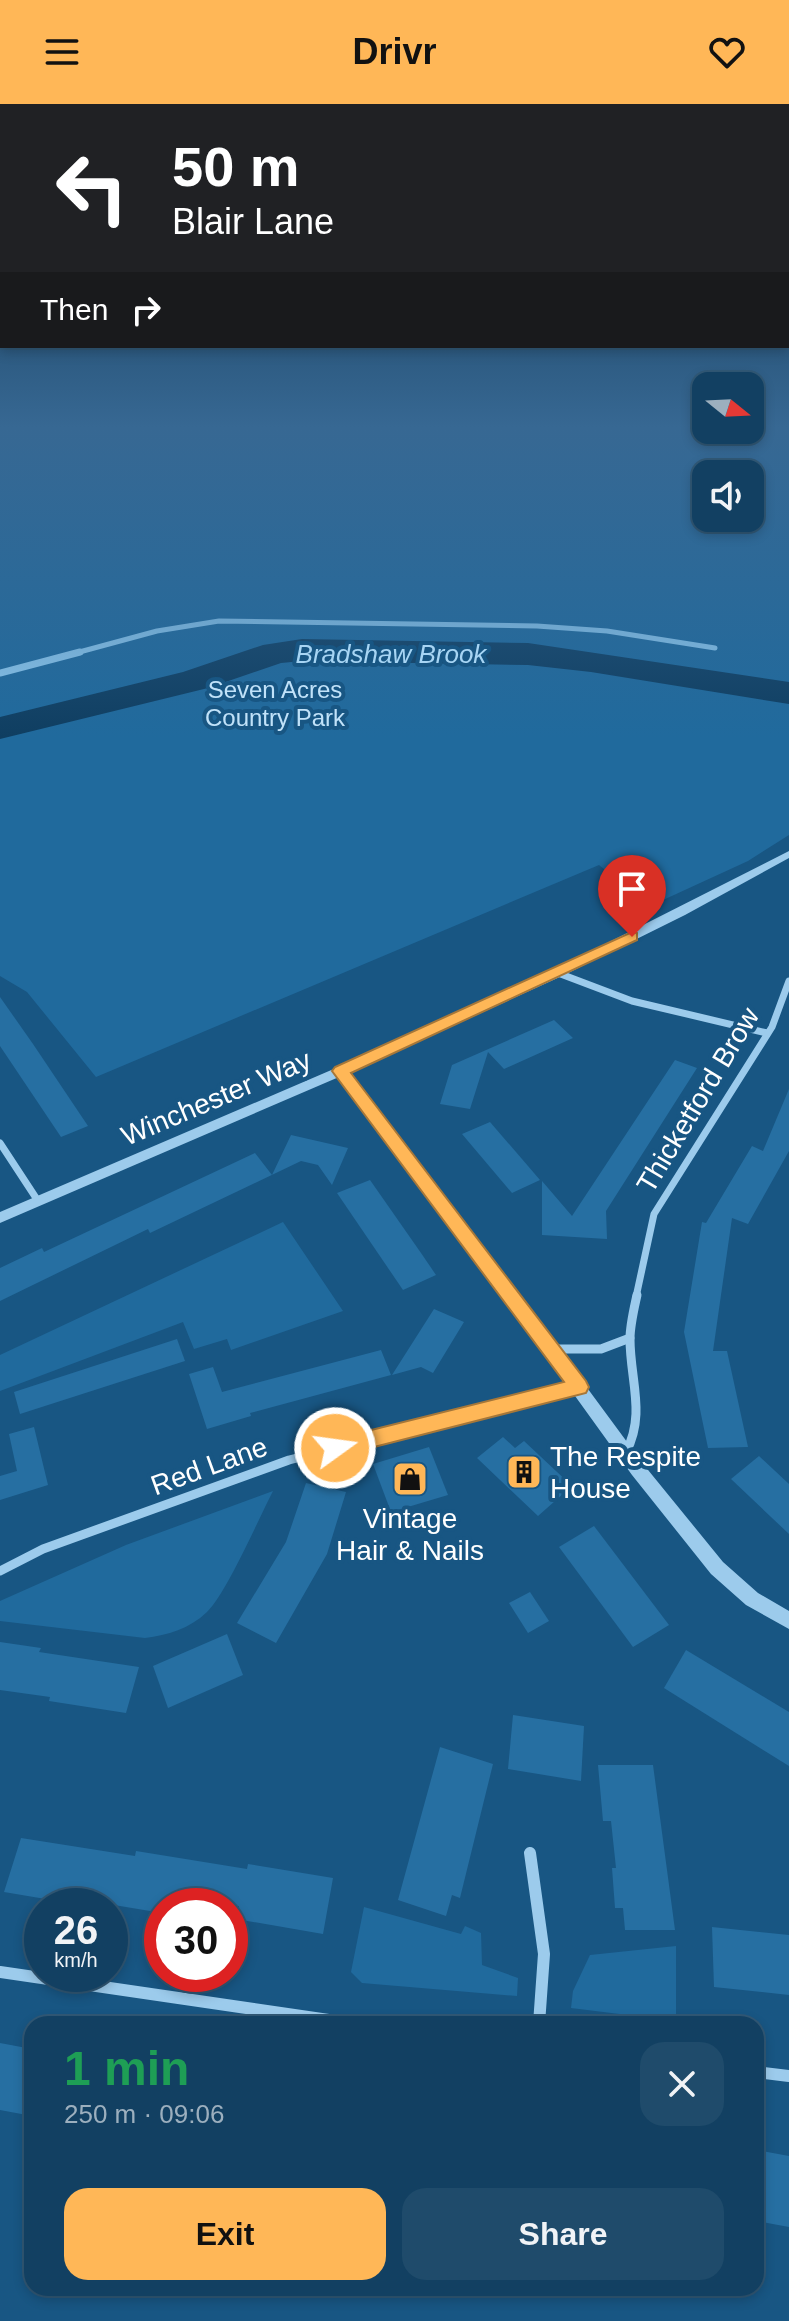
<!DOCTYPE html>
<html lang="en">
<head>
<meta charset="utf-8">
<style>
  body { margin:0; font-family:Arial,sans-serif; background:#1f4b6b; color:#f1f3f6; height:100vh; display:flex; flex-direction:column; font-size:30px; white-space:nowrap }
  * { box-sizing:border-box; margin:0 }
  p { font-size:26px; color:#9cafbe }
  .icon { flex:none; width:44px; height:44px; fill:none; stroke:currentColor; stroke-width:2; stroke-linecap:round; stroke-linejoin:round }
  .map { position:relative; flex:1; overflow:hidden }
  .drawer { position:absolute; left:24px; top:1912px; width:740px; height:280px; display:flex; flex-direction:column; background:#124062; border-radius:24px; box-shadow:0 4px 12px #0003,0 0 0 2px #315977 }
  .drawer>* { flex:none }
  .top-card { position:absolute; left:0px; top:0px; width:790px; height:244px; box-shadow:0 4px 12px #0003,0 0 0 2px #315977; background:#202124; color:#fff; overflow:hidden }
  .needle { width:52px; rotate:108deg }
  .tools { position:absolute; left:692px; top:268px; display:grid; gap:16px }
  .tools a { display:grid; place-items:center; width:72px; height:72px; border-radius:16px; background:#124062; box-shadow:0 4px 12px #0003,0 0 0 2px #315977; font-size:40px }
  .speed { position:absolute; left:24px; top:1784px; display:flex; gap:16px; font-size:40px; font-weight:700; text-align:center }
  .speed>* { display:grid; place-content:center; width:104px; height:104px; border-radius:50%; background:#124062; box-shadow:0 4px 12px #0003,0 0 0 2px #315977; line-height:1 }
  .speed small { font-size:20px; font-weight:400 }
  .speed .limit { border:12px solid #d22; background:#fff; color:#111 }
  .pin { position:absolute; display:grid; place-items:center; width:68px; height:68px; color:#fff; margin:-82px -34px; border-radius:50% 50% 50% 0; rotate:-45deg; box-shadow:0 0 8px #0007 }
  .pin .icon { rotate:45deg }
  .me { position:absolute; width:88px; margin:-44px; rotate:76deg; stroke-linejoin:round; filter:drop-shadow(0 0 6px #0008) }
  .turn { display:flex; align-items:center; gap:28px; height:168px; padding:0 40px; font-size:36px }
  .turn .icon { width:104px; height:104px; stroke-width:2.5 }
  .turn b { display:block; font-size:56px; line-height:68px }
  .then { display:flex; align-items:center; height:76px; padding:0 40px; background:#0003; gap:16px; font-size:30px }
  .round { display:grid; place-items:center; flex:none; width:84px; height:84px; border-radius:24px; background:#1f4b6b }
  .overview { display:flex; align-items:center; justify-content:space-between; height:136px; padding:0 40px }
  h1 { font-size:48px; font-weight:700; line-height:60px; color:#1e9e55 }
  .primary-button { display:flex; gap:16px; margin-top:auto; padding:16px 40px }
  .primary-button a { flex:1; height:92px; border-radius:24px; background:#ffb757; color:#111; font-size:32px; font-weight:700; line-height:92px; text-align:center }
  .primary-button a+a { background:#1f4b6b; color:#f1f3f6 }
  header { display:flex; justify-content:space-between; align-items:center; height:104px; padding:0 40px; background:#ffb757; color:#111; font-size:36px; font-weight:700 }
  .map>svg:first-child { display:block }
  .green { fill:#206a9d; fill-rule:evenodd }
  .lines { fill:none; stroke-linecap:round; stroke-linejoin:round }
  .stream-far1 { stroke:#8ec9ef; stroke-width:5 }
  .stream { stroke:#8ec9ef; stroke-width:7 }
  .river { fill:#0f3e61; fill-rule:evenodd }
  .building { fill:#266fa2 }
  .minor-far2 { stroke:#9ccbec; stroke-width:7 }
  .minor-far1 { stroke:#9ccbec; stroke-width:9 }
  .minor { stroke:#9ccbec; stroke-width:12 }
  .tertiary { fill:#9ccbec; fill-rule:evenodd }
  .route { fill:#ffb757; stroke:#a67739; stroke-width:2 }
  .labels { text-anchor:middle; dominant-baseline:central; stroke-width:8; stroke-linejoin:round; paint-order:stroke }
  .far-park-label { font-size:24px; fill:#c1e2f9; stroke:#185683 }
  .far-water-label { font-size:26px; font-style:italic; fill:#a7d5f4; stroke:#185683 }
  .street-label { font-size:28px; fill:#fff; stroke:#185683 }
  .poi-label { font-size:28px; fill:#fff; stroke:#185683; text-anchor:start }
</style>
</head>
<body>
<header><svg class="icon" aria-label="menu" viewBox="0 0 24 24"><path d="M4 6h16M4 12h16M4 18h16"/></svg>Drivr<svg class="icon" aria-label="heart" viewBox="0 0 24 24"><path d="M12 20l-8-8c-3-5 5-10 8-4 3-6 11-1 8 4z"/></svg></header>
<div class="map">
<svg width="789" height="2217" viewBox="0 0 789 2217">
  <rect width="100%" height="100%" fill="#185683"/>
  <g class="green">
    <path d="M0,324H789V731L748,757L650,802L599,761L96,973L27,888L0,872ZM706,370H750V414H706Z"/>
    <path d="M283,1118L343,1207L231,1246L227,1235L194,1245L183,1218L0,1287V1251Z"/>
    <path d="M273,1387C258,1416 227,1488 207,1508C189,1525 168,1531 145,1534L0,1517V1497L126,1441Z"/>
    <path d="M364,1803L461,1830L465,1822L481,1829L482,1861L518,1874L517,1892L362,1879L351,1868Z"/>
    <path d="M676,1842V1917L571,1904L573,1887L590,1851Z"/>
  </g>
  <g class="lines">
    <path class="stream-far1" d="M72,550L157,527L219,517L537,522L607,527L715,544"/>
    <path class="stream" d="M0,569L80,548"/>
    <path class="river" d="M302,535L528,539L789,578V600L591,568L528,561L302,557L281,559L208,584L0,635V613L183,568L263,541Z"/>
  </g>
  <g class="building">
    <path d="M0,893L33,940L88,1022L61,1033L0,942Z"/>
    <path d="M554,916L573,934L504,965L488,948L470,1005L440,1000L452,961Z"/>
    <path d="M675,956L697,964L606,1107L607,1135L542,1131V1077L572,1112Z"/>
    <path d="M789,985V1047L748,1120L732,1114L713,1247H727L748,1343L708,1344L684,1228L702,1118L706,1119L752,1042L763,1047Z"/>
    <path d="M490,1018L522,1055L540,1076L512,1089L462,1030Z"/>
    <path d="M291,1031L348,1044L332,1081L318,1061L301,1057L150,1129L148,1125L0,1197V1164L42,1144L44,1148L255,1049L272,1071Z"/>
    <path d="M370,1076L421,1149L436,1171L403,1186L337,1089Z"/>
    <path d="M434,1205L464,1218L433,1269L421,1263L392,1271Z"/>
    <path d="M177,1235L185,1257L20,1310L14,1288Z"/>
    <path d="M381,1246L391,1271L250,1309L251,1312L207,1325L189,1270L213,1263L222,1288Z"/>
    <path d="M34,1323L48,1381L0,1396V1372L17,1367L9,1330Z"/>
    <path d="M503,1333L515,1344L524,1337L572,1382L538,1412L477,1354Z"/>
    <path d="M429,1343L448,1391L391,1408L373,1360Z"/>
    <path d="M759,1352L789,1380V1430L731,1375Z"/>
    <path d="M306,1379L346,1388L327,1450L276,1539L237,1519L286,1438Z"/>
    <path d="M594,1422L669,1521L633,1543L559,1443Z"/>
    <path d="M530,1488L549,1517L528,1529L509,1499Z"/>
    <path d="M227,1530L243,1571L168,1604L153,1562Z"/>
    <path d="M0,1538L41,1544L39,1548L139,1563L126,1609L49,1597L50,1593L0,1586Z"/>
    <path d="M686,1546L789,1608V1662L664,1584Z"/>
    <path d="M513,1611L584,1622L581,1677L508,1665Z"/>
    <path d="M440,1643L493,1660L460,1794L452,1791L446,1812L398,1796Z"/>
    <path d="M598,1661H653L675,1826H625L623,1804H615L612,1764H616L611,1717H603Z"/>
    <path d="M21,1734L135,1752L136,1747L247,1765L248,1760L333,1774L323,1830L236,1815L239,1802H162V1809L90,1797L87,1802L4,1788Z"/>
    <path d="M712,1823L789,1831V1891L714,1883Z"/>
    <path d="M0,1939L32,1945V2012L0,2006Z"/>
    <path d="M756,2046L789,2052V2123L756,2117Z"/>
  </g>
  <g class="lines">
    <g class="minor-far2">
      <path d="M558,869L632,897L767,929"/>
      <path d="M0,1039L38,1097"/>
      <path d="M636,1193L654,1110L772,923L789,877"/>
    </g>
    <g class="minor-far1">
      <path d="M551,1245H601L630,1234"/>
      <path d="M626,1348C646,1310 630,1276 630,1235C630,1221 634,1205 637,1191"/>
      <path d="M0,1467L43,1445L289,1356L577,1284"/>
    </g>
    <g class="minor">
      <path d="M530,1749L544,1850L539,1920"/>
      <path d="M0,1868L356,1920"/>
      <path d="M756,1968L789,1972"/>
    </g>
    <path class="tertiary" d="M789,747V754L685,811L562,872L349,969L495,1159L644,1361L723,1458L758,1489L789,1507V1525L746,1501L711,1470L632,1371L485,1167L339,973L0,1119V1108L336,964L554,866Z"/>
  </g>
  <linearGradient id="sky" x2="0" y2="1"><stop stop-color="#0d2f48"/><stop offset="0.51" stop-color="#376893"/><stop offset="1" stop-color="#376893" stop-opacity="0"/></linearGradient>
  <rect width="789" height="634" fill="url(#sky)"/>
  <path class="route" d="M632,828L637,829V836L351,969L586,1277L589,1283L586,1289L335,1353L327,1350L324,1344L327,1337L335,1335L564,1278L332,967L335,963Z"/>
  <defs>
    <symbol id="building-square" viewBox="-11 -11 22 22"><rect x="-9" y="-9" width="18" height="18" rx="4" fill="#ffb757" stroke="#185683"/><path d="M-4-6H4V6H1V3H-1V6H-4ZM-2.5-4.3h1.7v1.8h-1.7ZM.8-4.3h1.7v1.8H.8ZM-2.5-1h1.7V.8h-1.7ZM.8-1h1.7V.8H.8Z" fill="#111"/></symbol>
    <symbol id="shop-square" viewBox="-11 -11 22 22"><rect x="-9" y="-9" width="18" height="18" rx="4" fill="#ffb757" stroke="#185683"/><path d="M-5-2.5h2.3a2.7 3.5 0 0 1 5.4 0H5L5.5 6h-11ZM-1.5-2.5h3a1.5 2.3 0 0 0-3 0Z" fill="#111"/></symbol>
  </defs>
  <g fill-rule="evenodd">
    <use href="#building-square" x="504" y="1348" width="40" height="40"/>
    <use href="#shop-square" x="390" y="1355" width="40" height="40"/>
  </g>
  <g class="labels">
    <g class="far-park-label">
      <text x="275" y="585">Seven Acres<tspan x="275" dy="28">Country Park</tspan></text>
    </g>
    <g class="far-water-label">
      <text x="391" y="550">Bradshaw Brook</text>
    </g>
    <g class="street-label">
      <text transform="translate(216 994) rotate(-23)">Winchester Way</text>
      <text transform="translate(698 996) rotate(-59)">Thicketford Brow</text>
      <text transform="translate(209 1362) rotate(-20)">Red Lane</text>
    </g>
    <g class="poi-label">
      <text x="550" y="1352">The Respite<tspan x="550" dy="32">House</tspan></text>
      <text x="410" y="1414" text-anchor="middle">Vintage<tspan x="410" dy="32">Hair &amp; Nails</tspan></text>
    </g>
  </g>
</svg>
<div class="tools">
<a><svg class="needle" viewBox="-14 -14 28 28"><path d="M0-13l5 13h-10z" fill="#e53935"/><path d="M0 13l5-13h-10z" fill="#9cafbe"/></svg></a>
<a><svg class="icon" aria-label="sound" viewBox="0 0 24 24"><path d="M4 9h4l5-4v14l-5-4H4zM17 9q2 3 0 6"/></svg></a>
</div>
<div class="speed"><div>26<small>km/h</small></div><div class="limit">30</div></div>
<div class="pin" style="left:632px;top:833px;background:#d93025"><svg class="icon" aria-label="arrive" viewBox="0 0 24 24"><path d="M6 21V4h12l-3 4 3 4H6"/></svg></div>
<svg class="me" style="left:335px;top:1344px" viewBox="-20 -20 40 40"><circle r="17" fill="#ffb757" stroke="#fff" stroke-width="3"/><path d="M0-11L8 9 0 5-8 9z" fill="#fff"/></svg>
<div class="top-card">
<div class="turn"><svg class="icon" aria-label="left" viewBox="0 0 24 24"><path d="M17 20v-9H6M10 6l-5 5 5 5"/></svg><div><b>50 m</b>Blair Lane</div></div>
<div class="then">Then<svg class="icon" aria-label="right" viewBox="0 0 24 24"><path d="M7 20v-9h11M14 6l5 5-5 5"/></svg></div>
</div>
<section class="drawer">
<div class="overview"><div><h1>1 min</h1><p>250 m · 09:06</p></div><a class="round"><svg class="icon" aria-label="close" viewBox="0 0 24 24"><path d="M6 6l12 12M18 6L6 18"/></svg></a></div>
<div class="primary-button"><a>Exit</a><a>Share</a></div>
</section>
</div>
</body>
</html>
